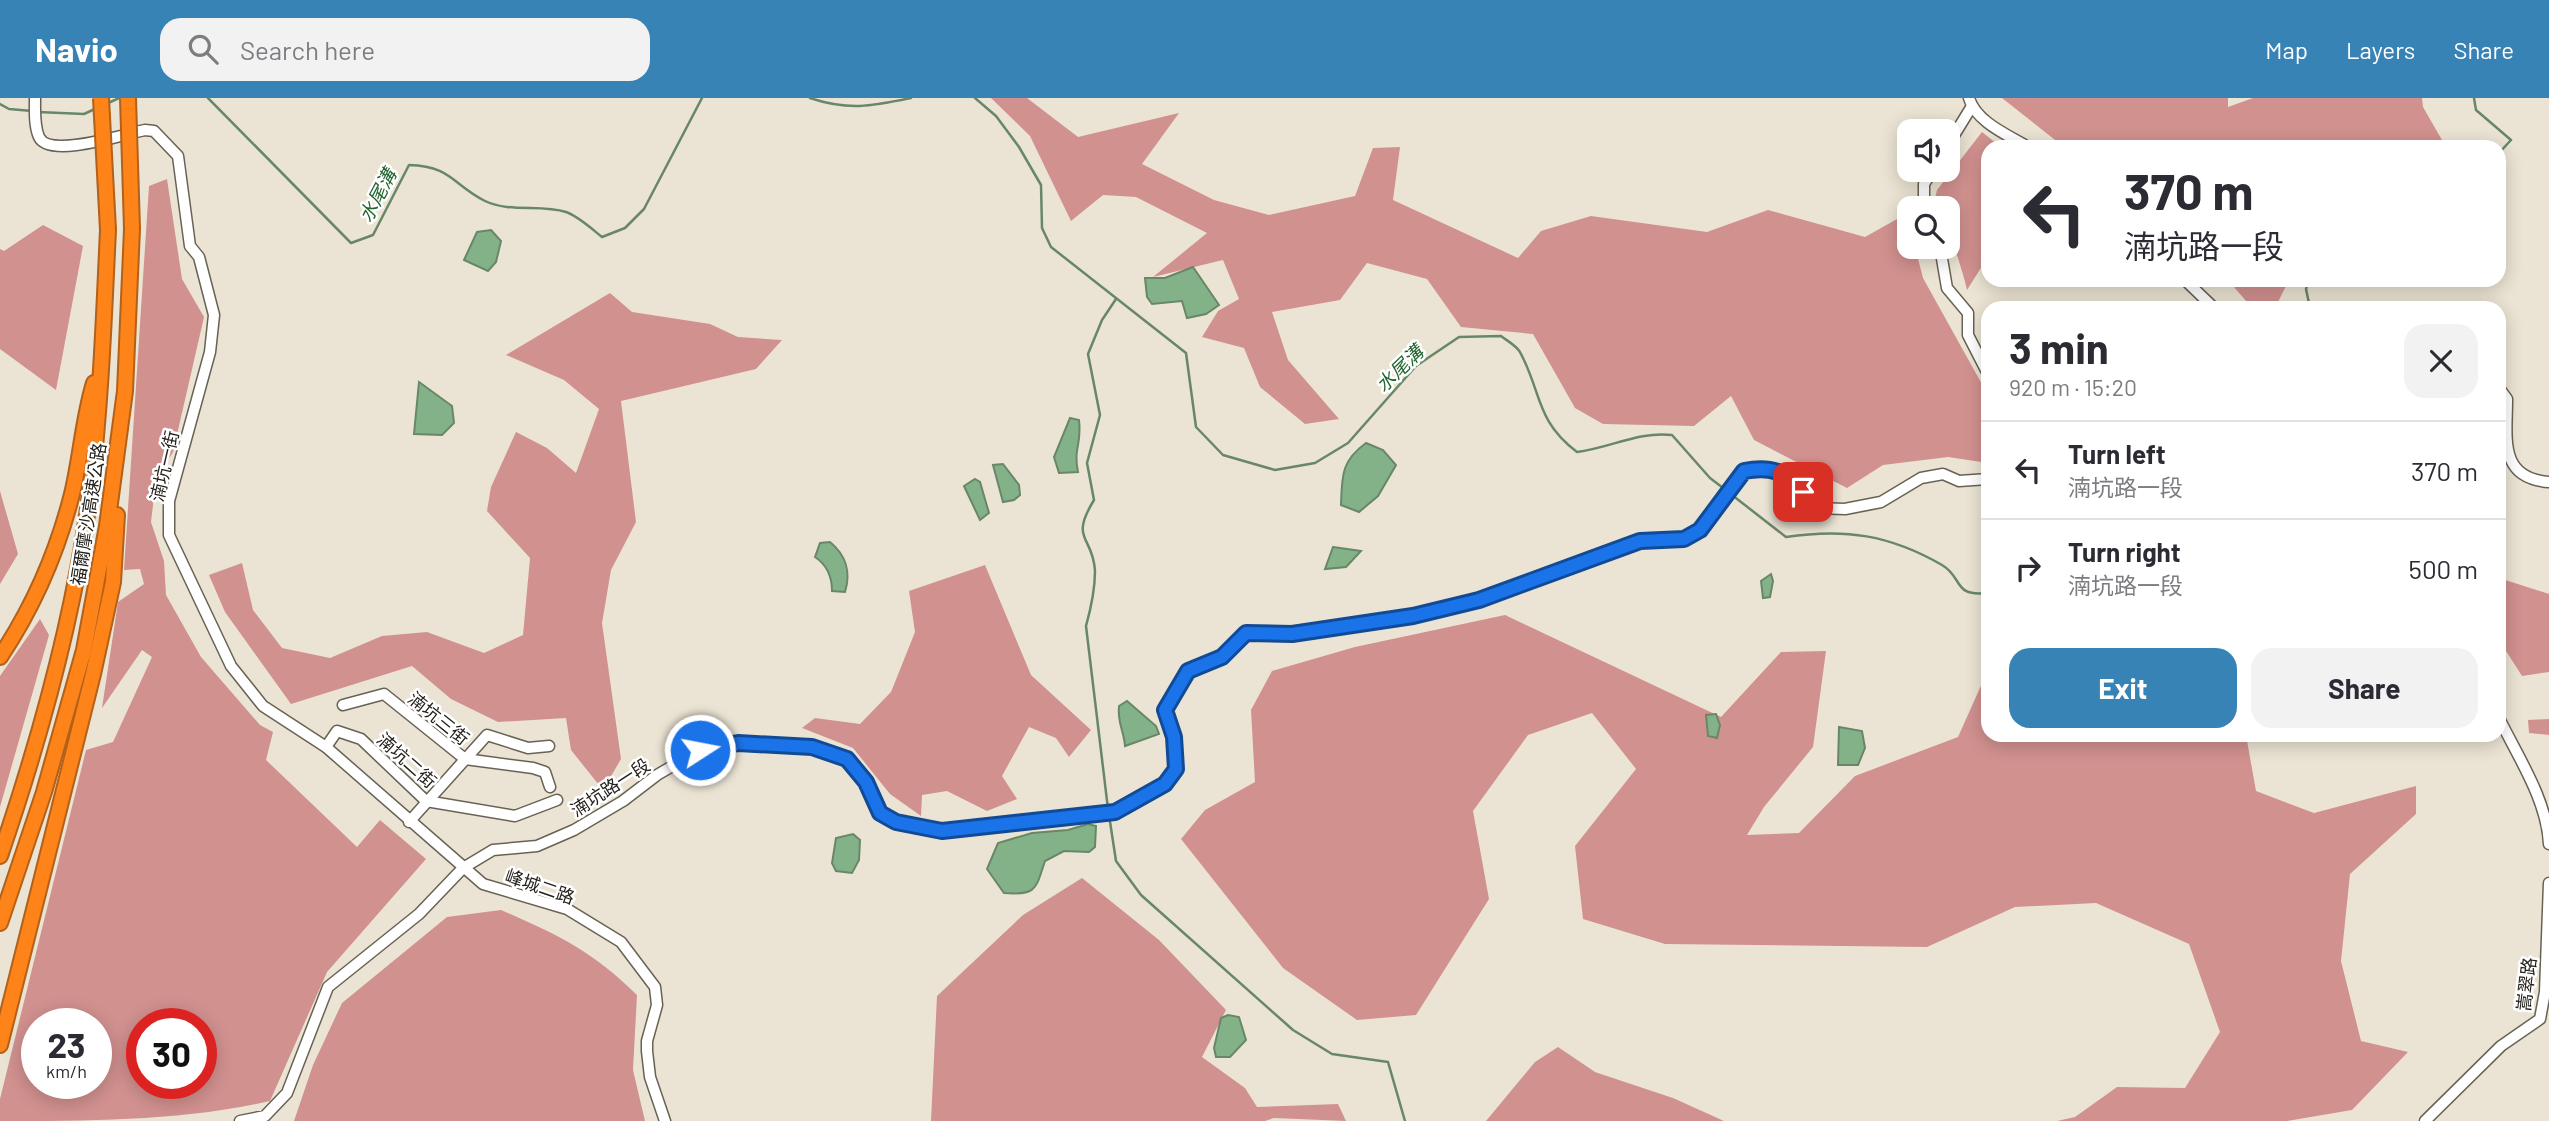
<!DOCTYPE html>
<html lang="en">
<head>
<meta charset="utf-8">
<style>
  body { margin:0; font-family:Barlow,"Noto Sans TC",sans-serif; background:#f2f2f3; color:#2b2b33; height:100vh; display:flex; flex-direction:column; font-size:26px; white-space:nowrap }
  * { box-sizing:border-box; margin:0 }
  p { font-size:23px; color:#7c7c81 }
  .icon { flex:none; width:38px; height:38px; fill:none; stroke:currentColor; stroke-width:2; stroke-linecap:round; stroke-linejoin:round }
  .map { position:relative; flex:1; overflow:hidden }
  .sheet { position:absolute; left:1981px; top:203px; width:525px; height:441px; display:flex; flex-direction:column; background:#fff; border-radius:21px; box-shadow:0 4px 18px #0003 }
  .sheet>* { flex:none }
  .top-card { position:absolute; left:1981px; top:42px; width:525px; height:147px; border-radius:21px; box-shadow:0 4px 18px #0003; background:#fff; color:#2b2b33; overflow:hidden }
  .controls { position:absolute; left:1897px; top:21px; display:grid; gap:14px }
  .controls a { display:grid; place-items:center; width:63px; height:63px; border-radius:14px; background:#fff; box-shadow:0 4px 18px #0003; font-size:35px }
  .speed { position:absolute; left:21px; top:910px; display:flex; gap:14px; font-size:35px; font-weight:700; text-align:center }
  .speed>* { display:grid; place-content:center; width:91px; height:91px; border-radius:50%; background:#fff; box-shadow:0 4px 18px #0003; line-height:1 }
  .speed small { font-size:18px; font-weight:400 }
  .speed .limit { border:10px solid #d22; background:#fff; color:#111 }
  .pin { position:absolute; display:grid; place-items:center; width:60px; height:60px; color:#fff; margin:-30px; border-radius:14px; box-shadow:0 4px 10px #0006 }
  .me { position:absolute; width:77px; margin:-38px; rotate:79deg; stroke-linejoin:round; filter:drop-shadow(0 0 5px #0008) }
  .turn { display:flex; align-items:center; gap:24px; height:147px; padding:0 28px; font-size:32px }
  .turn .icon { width:91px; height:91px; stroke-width:2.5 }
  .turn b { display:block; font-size:49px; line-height:60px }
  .round { display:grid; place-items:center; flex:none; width:74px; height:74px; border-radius:21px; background:#f2f2f3 }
  .head { display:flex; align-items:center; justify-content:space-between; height:119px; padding:0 28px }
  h1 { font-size:42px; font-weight:700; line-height:52px }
  .primary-button { display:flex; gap:14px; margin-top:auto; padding:14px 28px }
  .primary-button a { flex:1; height:80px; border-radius:21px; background:#3783b6; color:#fff; font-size:28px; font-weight:700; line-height:80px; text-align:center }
  .primary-button a+a { background:#f2f2f3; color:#2b2b33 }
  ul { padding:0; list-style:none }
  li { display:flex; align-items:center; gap:21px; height:98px; padding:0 28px; border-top:2px solid #e1e1e2 }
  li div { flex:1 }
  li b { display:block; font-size:26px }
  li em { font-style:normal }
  header { display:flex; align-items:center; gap:42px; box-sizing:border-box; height:98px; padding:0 35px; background:#3783b6; color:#fff }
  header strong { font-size:33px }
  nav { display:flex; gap:38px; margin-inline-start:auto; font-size:24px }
  .search { width:490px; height:63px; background:#f2f2f3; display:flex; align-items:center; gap:18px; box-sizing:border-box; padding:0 24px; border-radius:21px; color:#7c7c81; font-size:26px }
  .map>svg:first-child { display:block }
  .forest { fill:#d1918f; fill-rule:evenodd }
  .water { fill:#84b288; stroke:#688768; stroke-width:2 }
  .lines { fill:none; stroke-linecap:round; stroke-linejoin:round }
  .stream { stroke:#688768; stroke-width:2.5 }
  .minor-casing { stroke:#686255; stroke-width:13 }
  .highway-casing { stroke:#b2611a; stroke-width:18 }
  .minor { stroke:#fff; stroke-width:10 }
  .highway { stroke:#fe8319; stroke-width:14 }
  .highway-bridge-casing { stroke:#b2611a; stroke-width:18; stroke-linecap:butt }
  .highway-bridge { stroke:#fe8319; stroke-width:14 }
  .route-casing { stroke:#114b97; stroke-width:18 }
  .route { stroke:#1a73e8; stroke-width:12 }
  .labels { text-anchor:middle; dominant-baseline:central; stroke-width:5; stroke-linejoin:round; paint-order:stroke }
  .street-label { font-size:18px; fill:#25221d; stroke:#fff }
  .water-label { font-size:19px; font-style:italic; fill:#21642f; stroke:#fff }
</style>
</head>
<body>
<header>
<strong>Navio</strong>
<div class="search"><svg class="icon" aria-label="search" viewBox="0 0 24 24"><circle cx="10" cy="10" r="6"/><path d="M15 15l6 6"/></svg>Search here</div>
<nav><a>Map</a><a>Layers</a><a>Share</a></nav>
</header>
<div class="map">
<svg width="2549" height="1023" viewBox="0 0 2549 1023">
  <rect width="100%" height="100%" fill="#ebe4d4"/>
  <g class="forest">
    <path d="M991,0H1027L1078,39L1179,15L1142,66L1214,102L1269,117L1355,98L1373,50L1400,49L1393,102L1518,160L1541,133L1591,118L1707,134L1768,112L1865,139L1906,116L1909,149H1915L1923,180L1988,297V365L1948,359L1883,367L1847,390L1754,342L1731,298L1694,328L1603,326L1575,310L1533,236L1461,229L1427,181L1367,165L1340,202L1272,214L1288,262L1339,321L1305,326L1260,289L1244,250L1202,239L1218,213L1239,201L1223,162L1153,179L1207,135L1136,99L1103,97L1071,123L1030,38Z"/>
    <path d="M2002,0H2228V9L2253,0H2422L2423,9L2446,49H2064Z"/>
    <path d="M1982,34L2001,49H1988V164L1984,165L1967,192C1961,165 1948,137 1948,110L1933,109L1937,92Z"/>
    <path d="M167,81L182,181L204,219L173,354L156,382L151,424L164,463L166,497L201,559L260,627L273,634L266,662L357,749L380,722L426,761L327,874L270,1003C182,1023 91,1023 0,1023V1001L86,652L113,644L152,559L142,552L102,610L118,504L144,486L140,471L124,472L149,88ZM37,926H96V985H37ZM142,926H201V985H142Z"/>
    <path d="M43,127L83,148L56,292L0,251V151L4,153Z"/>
    <path d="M2228,182H2289L2275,210H2252Z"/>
    <path d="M610,195L632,214L710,226L738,239L782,242L756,271L621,303L636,424L611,472L602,525L621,661L603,692L571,652L566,620L498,624L451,601L412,568L291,606L225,514L209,477L242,465L253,512L282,550L330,560L382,538L427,534L484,555L523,537L530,460L487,413L491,389L516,334L547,350L576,375L599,311L564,282L506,257Z"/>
    <path d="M0,393L18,456L0,486Z"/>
    <path d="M985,467L1031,577L1091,632L1069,659L1056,640L1029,629L1002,678L1017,701L987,713L947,693L922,697L921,718L890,696L853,650L802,630L815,620L860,626L891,594L915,534L909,493Z"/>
    <path d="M2499,480L2549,496V574L2522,578L2499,542Z"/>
    <path d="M1505,517L1721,619L1781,554L1826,553L1813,649L1764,709L1747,737L1799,735L1855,678L1958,639L1988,572V637H2246L2256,693L2314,715L2416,688V716L2350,776L2341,863L2361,943L2408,954L2352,1012L2287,1023H2057L2075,1019L2117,989L2185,990L2220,934L2189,846L2096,805L2015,809L1927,849L1665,846L1583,821L1575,748L1636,671L1592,615L1528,637L1473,713L1489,801L1416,917L1357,922L1283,870L1181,741L1205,712L1255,684L1251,612L1272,573L1355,549Z"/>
    <path d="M40,521L49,537L0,709V578Z"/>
    <path d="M2549,621V637L2529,635L2528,622Z"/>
    <path d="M1082,780L1159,842L1226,912L1202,959L1245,990L1257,1009L1338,1006L1346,1023L1274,1020L1265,1023H931L937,898L1023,817Z"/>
    <path d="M501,812C558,837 591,852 637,897L633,972L645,1023H294L313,967L342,905L447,819Z"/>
    <path d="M1558,949L1595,974L1673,1000L1724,1023H1486L1535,964Z"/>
  </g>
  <g class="water">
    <path d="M491,132L501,143L496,164L488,173L464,162L477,134Z"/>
    <path d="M1193,169L1219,207L1206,216L1187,220L1182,203L1152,206L1147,199L1145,180H1165Z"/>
    <path d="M419,284L452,308L454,325L442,337L414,336Z"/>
    <path d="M1070,320L1079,322C1082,346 1073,351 1078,374L1059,375L1054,359Z"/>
    <path d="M1366,345L1383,352L1396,367L1378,398L1359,414L1341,407C1342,378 1341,363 1366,345Z"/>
    <path d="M1003,366L1019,387L1020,397L1014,402L1003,404L993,367Z"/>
    <path d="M975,381L980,384L989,415L980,422L964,388Z"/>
    <path d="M830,444C847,458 851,474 845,494L832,493C832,478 827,467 815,459L820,445Z"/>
    <path d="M1333,449L1361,453L1346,469L1325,471Z"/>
    <path d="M1771,476L1773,483L1770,499L1763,500L1761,483Z"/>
    <path d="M1127,603L1156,628L1159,636L1125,648C1124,633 1117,624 1119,608Z"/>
    <path d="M1716,616L1720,627L1717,640L1708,638L1706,617Z"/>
    <path d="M1839,629L1862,633L1865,650L1858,667H1838Z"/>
    <path d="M1088,726L1096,728L1095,749L1089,754L1064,753L1045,763C1036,789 1038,798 1004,795L987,771L998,745L1032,735L1068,732Z"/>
    <path d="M853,736L860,742L859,762L852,775L836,773L832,765L836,740Z"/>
    <path d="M1228,917L1239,919L1246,942L1230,959H1216L1214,950L1221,920Z"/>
  </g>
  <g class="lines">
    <g class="stream">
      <path d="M208,0L351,145L373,137L409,67C451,68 453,87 485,103C510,115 541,106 566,114C578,118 592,131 602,139L625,130L644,111L702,0"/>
      <path d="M810,0C849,13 872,8 911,0"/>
      <path d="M975,0L996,18L1019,49L1041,87L1042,130L1051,149L1186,255L1196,329L1223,357L1275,372L1315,365L1348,345L1416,268L1459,239L1501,238C1507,243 1518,248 1521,256C1542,296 1536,323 1577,354C1610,350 1639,333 1672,337L1710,380L1727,393"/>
      <path d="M2474,0L2476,12L2511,42L2499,55"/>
      <path d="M0,6L9,11L32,13"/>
      <path d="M106,6L119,0"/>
      <path d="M38,14L84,16L97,10"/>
      <path d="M2309,182L2306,191L2310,210"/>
      <path d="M1732,397L1786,439C1845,430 1890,437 1942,467C1964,480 1952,499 1988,495"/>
      <path d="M1108,711L1086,528C1091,510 1095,492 1095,473C1093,437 1069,443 1094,402L1087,365L1100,317L1088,256L1102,222L1116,201"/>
      <path d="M1109,717L1116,763L1141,797L1293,932L1332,956L1388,964L1405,1023"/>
    </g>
    <defs>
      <g id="minor">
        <path d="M35,0C35,12 34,28 39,39C49,61 125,36 145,32L154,33L178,58L190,148L199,159L214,217L210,254L169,403V437L231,568L263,608L326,649L483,786L567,811L621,844L655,889L657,907L647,943V953L650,979L665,1023"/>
        <path d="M1969,0C1976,24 2008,37 2028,49"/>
        <path d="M1948,47L1972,8"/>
        <path d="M1924,110V86L1933,72"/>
        <path d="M1940,149L1947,190L1968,215V237L1988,276"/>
        <path d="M2185,182L2214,210"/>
        <path d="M2499,290L2507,301C2507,340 2498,380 2549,384"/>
        <path d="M343,607L384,596L465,661L533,670L545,674L550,689"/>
        <path d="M2499,620C2518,659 2547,702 2549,746"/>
        <path d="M326,649L337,633L361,641L426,703L515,718L557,702"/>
        <path d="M409,724L487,637L528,650L549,648"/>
        <path d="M240,1023L265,1018L287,995L328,889L419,816L463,770L493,752L537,748L574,732L623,703L657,677L700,652L738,645L812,649L847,661L866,684L880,715L896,725L942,733L1115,714L1165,686L1176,671L1174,639L1165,612L1188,573L1222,559L1246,535L1292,536L1413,518L1479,502L1640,443L1684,441L1700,432L1744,373C1784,366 1793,381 1816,410L1845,411L1881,404L1921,380L1943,376L1959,383L1988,381"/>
        <path d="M2425,1023L2501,948L2540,921L2545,894L2549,785"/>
      </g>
      <g id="highway">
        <path d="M0,559C34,508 57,455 72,396C81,359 83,321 94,285"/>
        <path d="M0,758C41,638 76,513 91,387C101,302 104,217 108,132"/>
        <path d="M0,825L44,694L84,552L107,428L125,293L132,131"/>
        <path d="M0,947L93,576L113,484L117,417"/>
      </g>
    </defs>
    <use href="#minor" class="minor-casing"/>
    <use href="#highway" class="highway-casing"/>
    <use href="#minor" class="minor"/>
    <use href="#highway" class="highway"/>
    <defs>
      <g id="highway-bridge">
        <path d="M101,0L108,132"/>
        <path d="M128,0L132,131"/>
      </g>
    </defs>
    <use href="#highway-bridge" class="highway-bridge-casing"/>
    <use href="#highway-bridge" class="highway-bridge"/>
  </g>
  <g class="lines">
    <defs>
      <path id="route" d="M700,652L738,645L812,649L847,661L866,684L880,715L896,724L942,733L1115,714L1165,686L1176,671L1174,639L1165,612L1188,573L1222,559L1246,535L1292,536L1413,518L1479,502L1640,443L1684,441L1700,432L1744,373C1770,368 1787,373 1803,394"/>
    </defs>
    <use href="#route" class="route-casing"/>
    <use href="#route" class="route"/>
  </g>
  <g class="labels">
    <g class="street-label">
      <text transform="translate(164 368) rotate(-77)">湳坑一街</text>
      <text transform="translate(88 416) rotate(-81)">福爾摩沙高速公路</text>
      <text transform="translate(439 620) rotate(39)">湳坑三街</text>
      <text transform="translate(407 662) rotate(42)">湳坑二街</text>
      <text transform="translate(610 689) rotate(-33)">湳坑路一段</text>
      <text transform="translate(540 788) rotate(19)">峰城二路</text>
      <text transform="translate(2526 886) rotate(-83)">嵩翠路</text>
    </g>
    <g class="water-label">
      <text transform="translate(377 97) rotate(-62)">水尾溝</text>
      <text transform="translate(1399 270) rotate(-44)">水尾溝</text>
    </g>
  </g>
</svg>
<div class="controls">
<a><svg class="icon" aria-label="sound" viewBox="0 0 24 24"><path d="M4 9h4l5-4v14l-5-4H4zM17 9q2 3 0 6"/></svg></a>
<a><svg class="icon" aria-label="search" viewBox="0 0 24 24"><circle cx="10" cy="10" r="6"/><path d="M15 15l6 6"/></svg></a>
</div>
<div class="speed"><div>23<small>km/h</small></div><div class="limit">30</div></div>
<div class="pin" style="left:1803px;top:394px;background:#d93025"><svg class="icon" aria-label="arrive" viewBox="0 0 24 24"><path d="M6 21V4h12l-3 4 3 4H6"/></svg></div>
<svg class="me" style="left:700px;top:652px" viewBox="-20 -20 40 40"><circle r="17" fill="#1a73e8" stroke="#fff" stroke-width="3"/><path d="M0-11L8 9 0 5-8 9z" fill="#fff"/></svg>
<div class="top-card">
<div class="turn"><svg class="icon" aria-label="left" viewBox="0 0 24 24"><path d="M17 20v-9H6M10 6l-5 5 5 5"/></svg><div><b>370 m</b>湳坑路一段</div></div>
</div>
<section class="sheet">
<div class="head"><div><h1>3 min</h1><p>920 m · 15:20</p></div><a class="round"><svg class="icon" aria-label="close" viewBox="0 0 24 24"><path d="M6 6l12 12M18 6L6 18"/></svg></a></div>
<ul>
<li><svg class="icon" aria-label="left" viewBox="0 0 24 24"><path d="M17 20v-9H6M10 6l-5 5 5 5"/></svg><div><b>Turn left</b><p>湳坑路一段</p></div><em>370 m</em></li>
<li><svg class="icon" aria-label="right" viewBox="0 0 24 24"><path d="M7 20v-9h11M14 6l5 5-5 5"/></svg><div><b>Turn right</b><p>湳坑路一段</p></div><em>500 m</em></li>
</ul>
<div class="primary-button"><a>Exit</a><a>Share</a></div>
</section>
</div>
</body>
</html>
